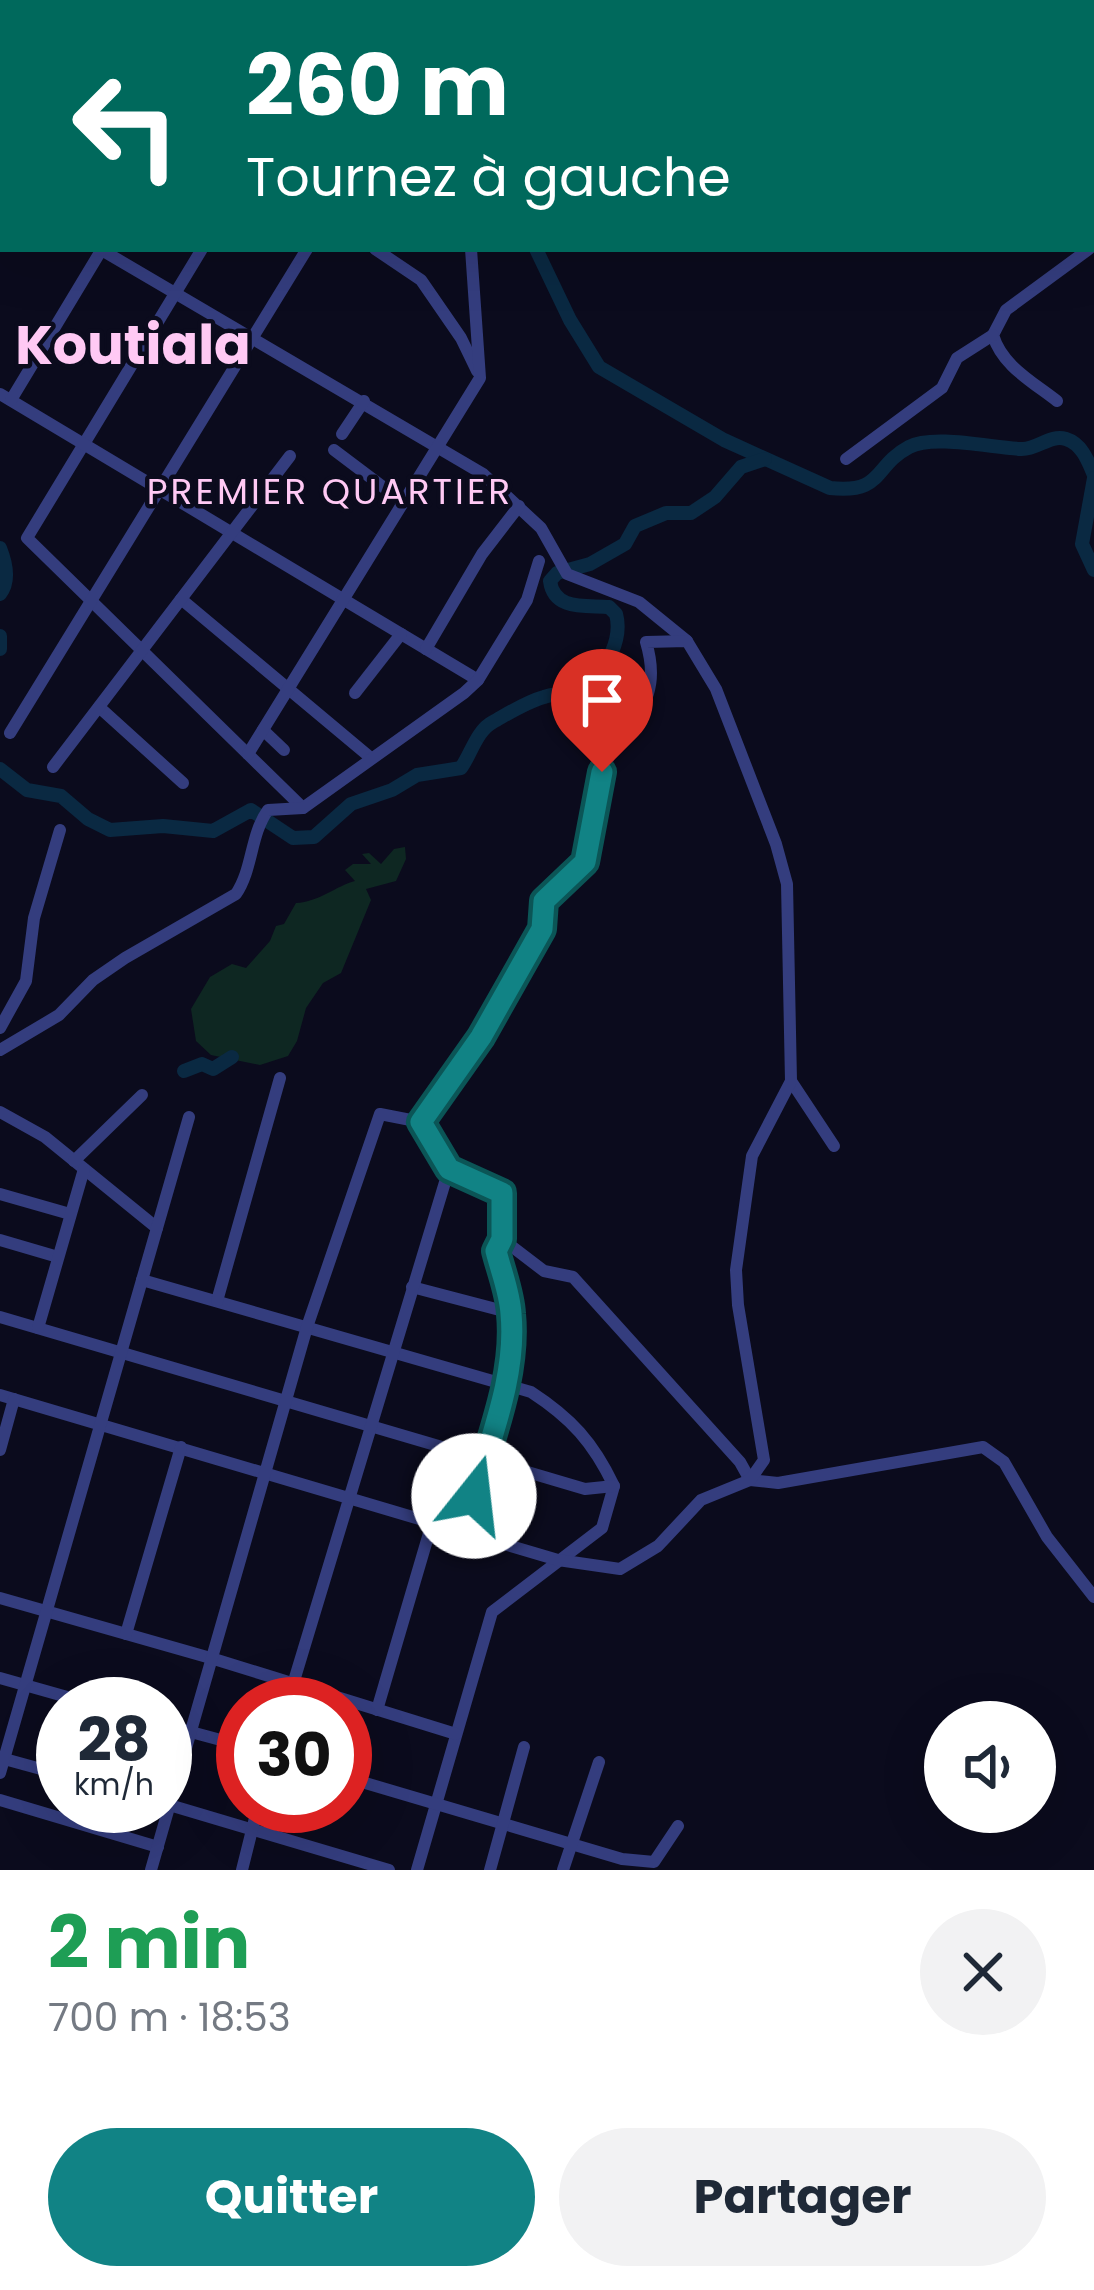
<!DOCTYPE html>
<html lang="fr">
<head>
<meta charset="utf-8">
<style>
  body { margin:0; font-family:Poppins,sans-serif; background:#f2f2f3; color:#1f2937; height:100vh; display:flex; flex-direction:column; font-size:45px; white-space:nowrap }
  * { box-sizing:border-box; margin:0 }
  p { font-size:39px; color:#747a83 }
  .icon { flex:none; width:66px; height:66px; fill:none; stroke:currentColor; stroke-width:2; stroke-linecap:round; stroke-linejoin:round }
  .map { position:relative; height:1870px; overflow:hidden }
  .details { display:flex; flex-direction:column; background:#fff; flex:1 }
  .details>* { flex:none }
  .hud { position:absolute; left:0px; top:0px; width:1095px; height:252px; box-shadow:0 12px 48px #0002; background:#00695c; color:#fff; overflow:hidden }
  .fabs { position:absolute; left:924px; top:1701px; display:grid; gap:24px }
  .fabs a { display:grid; place-items:center; width:132px; height:132px; border-radius:50%; background:#fff; box-shadow:0 12px 48px #0002; font-size:60px }
  .speed { position:absolute; left:36px; top:1677px; display:flex; gap:24px; font-size:60px; font-weight:700; text-align:center }
  .speed>* { display:grid; place-content:center; width:156px; height:156px; border-radius:50%; background:#fff; box-shadow:0 12px 48px #0002; line-height:1 }
  .speed small { font-size:30px; font-weight:400 }
  .speed .limit { border:18px solid #d22; background:#fff; color:#111 }
  .pin { position:absolute; display:grid; place-items:center; width:102px; height:102px; color:#fff; margin:-123px -51px; border-radius:50% 50% 50% 0; rotate:-45deg; box-shadow:0 0 12px #0007 }
  .pin .icon { rotate:45deg }
  .me { position:absolute; width:132px; margin:-66px; rotate:16deg; stroke-linejoin:round; filter:drop-shadow(0 0 9px #0008) }
  .turn { display:flex; align-items:center; gap:42px; height:252px; padding:0 48px; font-size:54px }
  .turn .icon { width:156px; height:156px; stroke-width:2.5 }
  .turn b { display:block; font-size:84px; line-height:102px }
  .round { display:grid; place-items:center; flex:none; width:126px; height:126px; border-radius:63px; background:#f2f2f3 }
  .headline { display:flex; align-items:center; justify-content:space-between; height:204px; padding:0 48px }
  h1 { font-size:72px; font-weight:700; line-height:90px; color:#1e9e55 }
  .action { display:flex; gap:24px; margin-top:auto; padding:24px 48px }
  .action a { flex:1; height:138px; border-radius:72px; background:#118385; color:#fff; font-size:48px; font-weight:700; line-height:138px; text-align:center }
  .action a+a { background:#f2f2f3; color:#1f2937 }
  .map>svg:first-child { display:block }
  .green { fill:#0e2722 }
  .lines { fill:none; stroke-linecap:round; stroke-linejoin:round }
  .stream { stroke:#0a2942; stroke-width:3 }
  .river { stroke:#0a2942; stroke-width:14 }
  .minor { stroke:#343d7e; stroke-width:12 }
  .major { stroke:#a14eff; stroke-width:15 }
  .route-casing { stroke:#0b5556; stroke-width:30 }
  .route { stroke:#118385; stroke-width:21 }
  .labels { text-anchor:middle; dominant-baseline:central; stroke-width:9; stroke-linejoin:round; paint-order:stroke }
  .quarter-label { font-size:36px; letter-spacing:3px; fill:#ffc9f4; stroke:#0b0b1d }
  .town-label { font-size:54px; font-weight:bold; fill:#ffc9f4; stroke:#0b0b1d }
</style>
</head>
<body>
<div class="map">
<svg width="1094" height="1870" viewBox="0 0 1094 1870">
  <rect width="100%" height="100%" fill="#0b0b1d"/>
  <path class="green" d="M405,847L406,859L396,881L366,889L371,900L341,973L323,983L306,1008L297,1041L288,1056L260,1065L211,1055L196,1041L191,1009L210,977L232,964L246,968L270,941L276,926L284,924L296,903C319,902 336,886 355,881L345,870L353,864H371L362,854L369,853L381,864L394,849Z"/>
  <g class="lines">
    <g class="stream">
      <path d="M1000,0V3"/>
      <path d="M1092,236L1094,240"/>
    </g>
    <g class="river">
      <path d="M463,0L464,3"/>
      <path d="M536,249L570,320L599,367L724,440L830,488C884,494 873,466 909,447C933,434 993,448 1021,449C1037,450 1050,434 1066,439C1082,444 1088,461 1094,475"/>
      <path d="M1094,478L1082,544L1094,570"/>
      <path d="M0,548C6,563 10,581 0,594"/>
      <path d="M0,636V649"/>
      <path d="M0,769L27,790L61,796L88,819L110,830L163,826L213,831L251,810L293,838L314,837L351,804L392,790L417,775L461,768C471,754 477,730 493,722C509,713 526,702 544,697C560,692 548,698 564,695C596,688 625,646 616,614L609,607C586,605 554,611 550,581L557,573L590,564L625,544L635,526L666,513H691L715,497L741,467L765,459"/>
      <path d="M184,1071L202,1064L213,1069L232,1057"/>
    </g>
    <g class="minor">
      <path d="M206,0L211,3"/>
      <path d="M541,0V3"/>
      <path d="M706,0L718,3"/>
      <path d="M841,0V3"/>
      <path d="M11,3L12,0"/>
      <path d="M142,3L144,0"/>
      <path d="M247,3L249,0"/>
      <path d="M346,3L348,0"/>
      <path d="M437,3L438,0"/>
      <path d="M0,21L3,18"/>
      <path d="M1092,142L1094,143"/>
      <path d="M0,187L3,189"/>
      <path d="M0,245L3,240"/>
      <path d="M100,249L483,474L541,528L567,574L639,602L687,641"/>
      <path d="M202,249L27,538L303,808"/>
      <path d="M375,249L421,280L461,338L477,371"/>
      <path d="M0,394L478,680"/>
      <path d="M11,400L102,249"/>
      <path d="M1057,401C1033,382 1002,366 993,335L1006,310L1089,249"/>
      <path d="M342,434L364,401"/>
      <path d="M334,450L403,502"/>
      <path d="M846,459L942,388L957,358L993,335"/>
      <path d="M181,599L371,758"/>
      <path d="M426,649L482,554L519,506"/>
      <path d="M355,693L401,634"/>
      <path d="M99,707L183,783"/>
      <path d="M263,730L284,750"/>
      <path d="M10,733L307,249"/>
      <path d="M248,754L480,378L471,249"/>
      <path d="M53,767L290,456"/>
      <path d="M0,1028L26,981L34,918L60,830"/>
      <path d="M0,1050L59,1015L93,980L125,958L236,894C253,869 250,835 268,810L303,808L464,693L478,680L527,600L539,561"/>
      <path d="M791,1081L834,1146"/>
      <path d="M0,1112L45,1137L157,1228"/>
      <path d="M74,1161L142,1095"/>
      <path d="M449,1169L502,1193V1239L544,1271L573,1277L740,1462L750,1480L778,1483L983,1447L1004,1462L1047,1537L1094,1597"/>
      <path d="M0,1194L70,1214"/>
      <path d="M0,1240L58,1257"/>
      <path d="M142,1280L531,1392C571,1418 593,1442 614,1486L602,1528L492,1612L417,1870"/>
      <path d="M412,1287L511,1313"/>
      <path d="M217,1301L280,1078"/>
      <path d="M0,1317L585,1489L614,1486"/>
      <path d="M38,1328L84,1169"/>
      <path d="M0,1395L558,1560L620,1569L658,1546L701,1500L750,1480L764,1460L738,1305L736,1270L752,1156L791,1081L787,884L776,844L716,689L687,641L646,642C667,712 617,722 600,778C594,798 591,848 585,862C578,875 555,890 543,901L542,929L481,1037L421,1122L449,1169L287,1704"/>
      <path d="M0,1450L14,1399"/>
      <path d="M463,1532L505,1385L511,1313L496,1251L502,1239"/>
      <path d="M0,1598L214,1659L456,1734"/>
      <path d="M126,1634L181,1447"/>
      <path d="M0,1678L92,1704"/>
      <path d="M377,1710L432,1523"/>
      <path d="M165,1725L243,1746"/>
      <path d="M1,1758L63,1775"/>
      <path d="M0,1773L189,1117"/>
      <path d="M345,1777L622,1859L654,1862L678,1826"/>
      <path d="M0,1800L158,1847"/>
      <path d="M166,1804L389,1870"/>
      <path d="M151,1870L307,1327L380,1114L421,1122"/>
      <path d="M242,1870L258,1806"/>
      <path d="M490,1870L524,1747"/>
      <path d="M563,1870L599,1762"/>
    </g>
    <g class="major">
      <path d="M40,3L41,0"/>
      <path d="M0,68L3,63"/>
    </g>
  </g>
  <g class="lines">
    <defs>
      <path id="route" d="M474,1496C490,1439 517,1375 511,1314C510,1293 501,1271 496,1251L502,1239V1193L449,1169L421,1122L481,1037L542,929L544,901L585,862L602,772"/>
    </defs>
    <use href="#route" class="route-casing"/>
    <use href="#route" class="route"/>
  </g>
  <g class="labels">
    <g class="quarter-label">
      <text x="330" y="491">PREMIER QUARTIER</text>
    </g>
    <g class="town-label">
      <text x="133" y="345">Koutiala</text>
    </g>
  </g>
</svg>
<div class="fabs">
<a><svg class="icon" aria-label="sound" viewBox="0 0 24 24"><path d="M4 9h4l5-4v14l-5-4H4zM17 9q2 3 0 6"/></svg></a>
</div>
<div class="speed"><div>28<small>km/h</small></div><div class="limit">30</div></div>
<div class="pin" style="left:602px;top:772px;background:#d93025"><svg class="icon" aria-label="arrive" viewBox="0 0 24 24"><path d="M6 21V4h12l-3 4 3 4H6"/></svg></div>
<svg class="me" style="left:474px;top:1496px" viewBox="-20 -20 40 40"><circle r="19" fill="#fff"/><path d="M0-13L10 11 0 6-10 11z" fill="#118385"/></svg>
<div class="hud">
<div class="turn"><svg class="icon" aria-label="left" viewBox="0 0 24 24"><path d="M17 20v-9H6M10 6l-5 5 5 5"/></svg><div><b>260 m</b>Tournez à gauche</div></div>
</div>
</div>
<section class="details">
<div class="headline"><div><h1>2 min</h1><p>700 m · 18:53</p></div><a class="round"><svg class="icon" aria-label="close" viewBox="0 0 24 24"><path d="M6 6l12 12M18 6L6 18"/></svg></a></div>
<div class="action"><a>Quitter</a><a>Partager</a></div>
</section>
</body>
</html>
